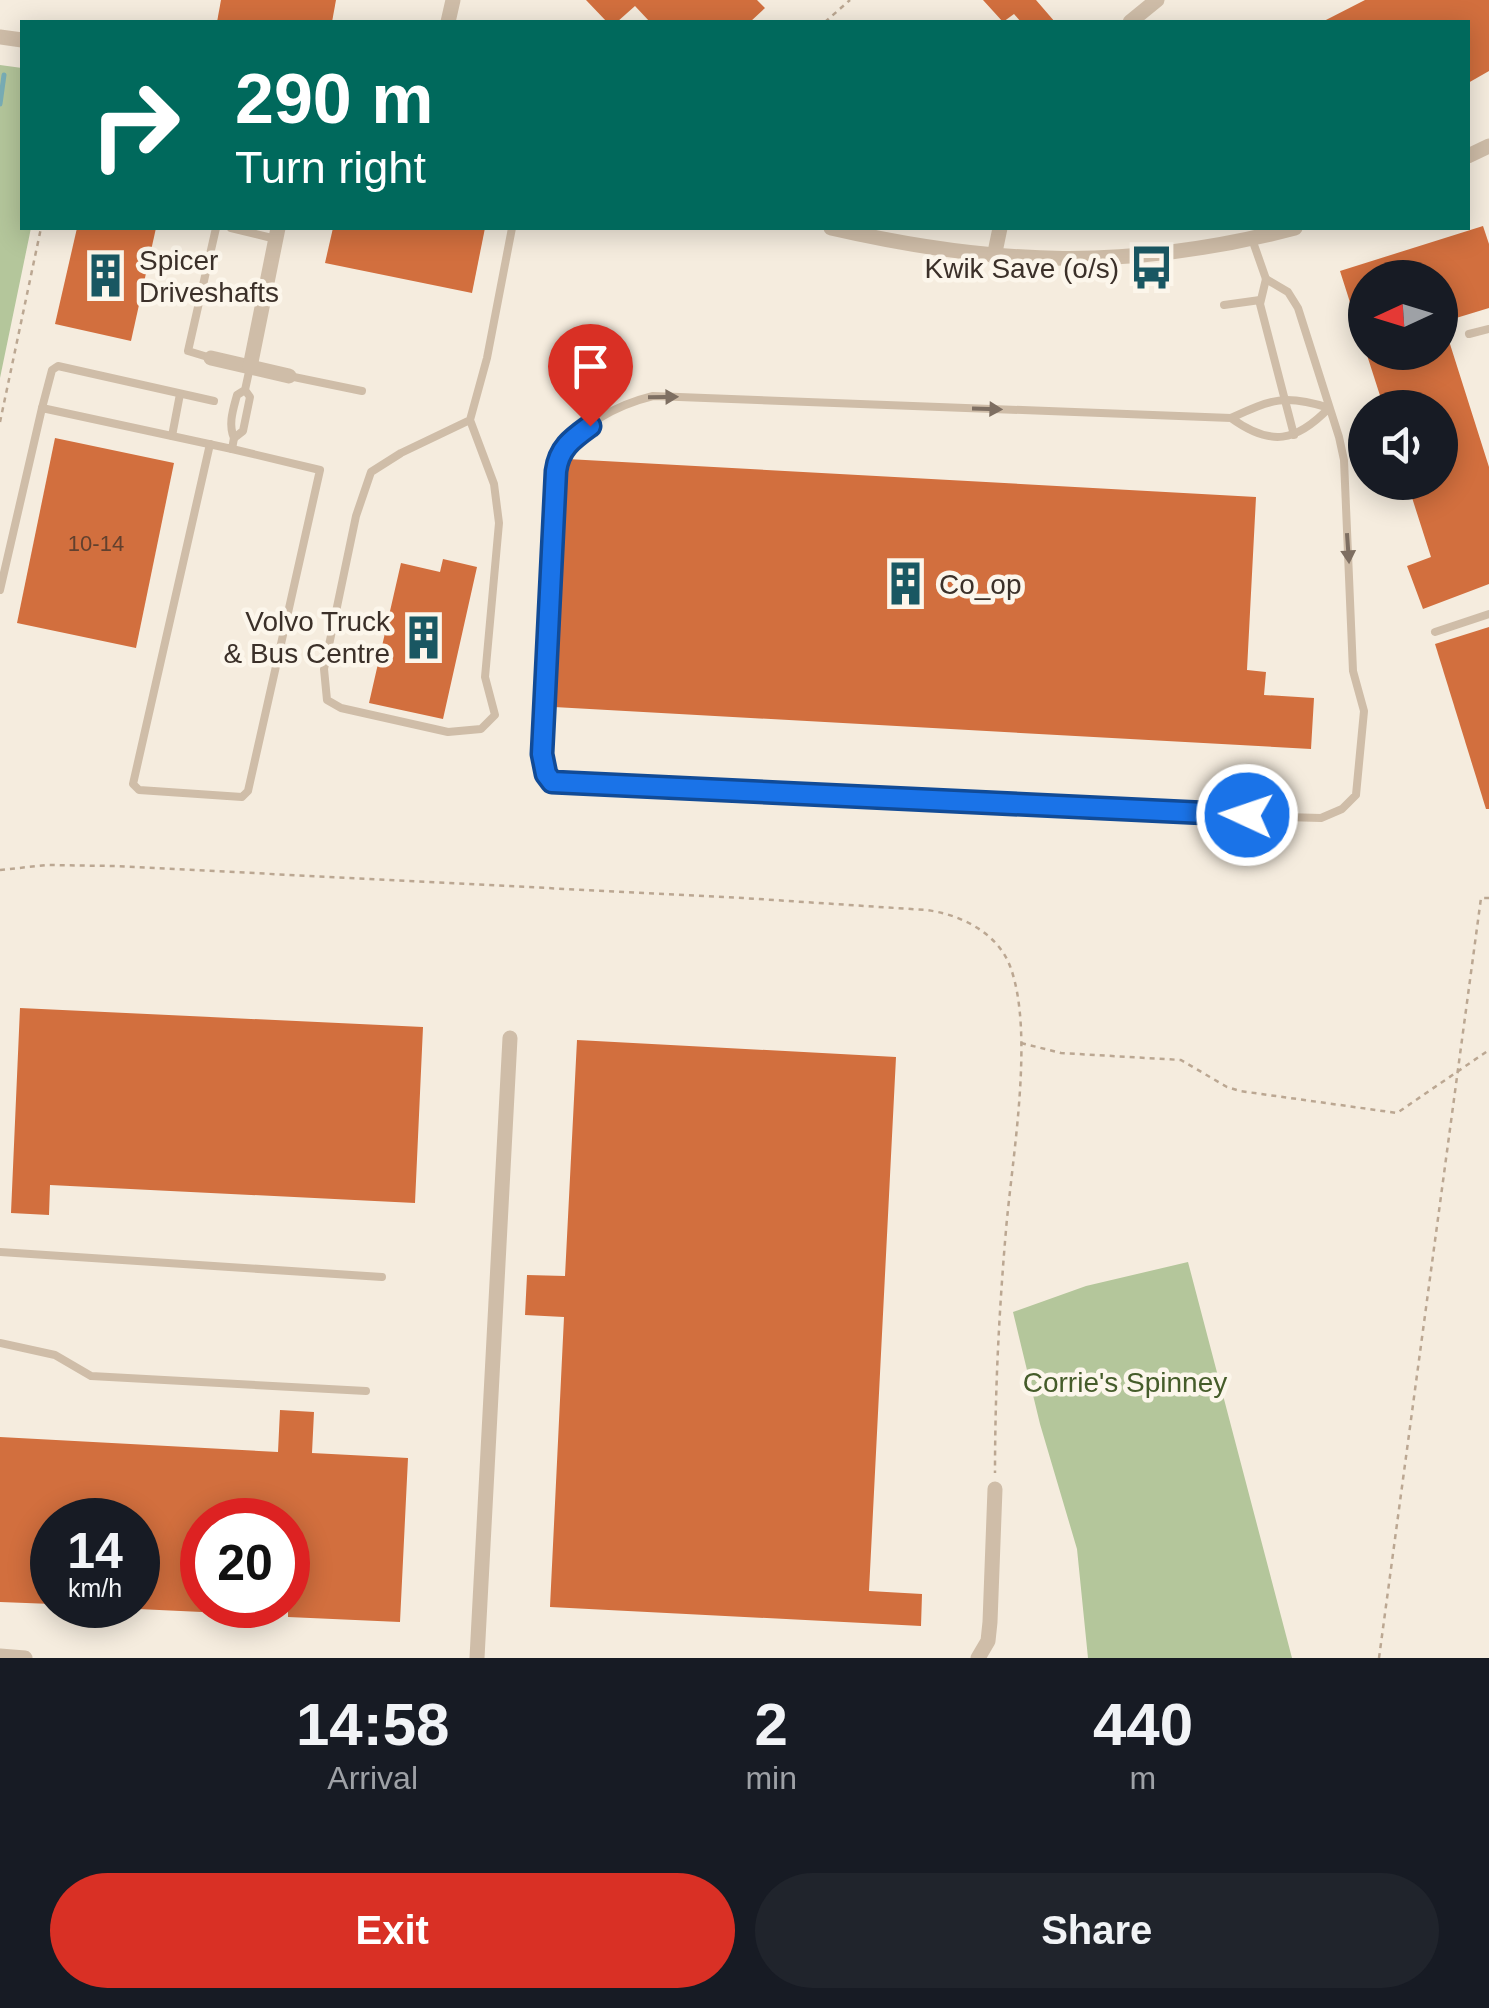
<!DOCTYPE html>
<html lang="en">
<head>
<meta charset="utf-8">
<style>
  body { margin:0; font-family:Arial,sans-serif; background:#20242c; color:#f1f3f6; height:100vh; display:flex; flex-direction:column; font-size:38px; white-space:nowrap }
  * { box-sizing:border-box; margin:0 }
  p { font-size:32px; color:#9ea1a6 }
  .icon { flex:none; width:55px; height:55px; fill:none; stroke:currentColor; stroke-width:2; stroke-linecap:round; stroke-linejoin:round }
  .map { position:relative; height:1658px; overflow:hidden }
  .details { display:flex; flex-direction:column; background:#171b24; flex:1 }
  .details>* { flex:none }
  .hud { position:absolute; left:20px; top:20px; width:1450px; height:210px; border-radius:0px; box-shadow:0 5px 25px #0003; background:#00695c; color:#fff; overflow:hidden }
  .needle { width:65px; rotate:266deg }
  .controls { position:absolute; left:1348px; top:260px; display:grid; gap:20px }
  .controls a { display:grid; place-items:center; width:110px; height:110px; border-radius:50%; background:#171b24; box-shadow:0 5px 25px #0003; font-size:50px }
  .speed { position:absolute; left:30px; top:1498px; display:flex; gap:20px; font-size:50px; font-weight:700; text-align:center }
  .speed>* { display:grid; place-content:center; width:130px; height:130px; border-radius:50%; background:#171b24; box-shadow:0 5px 25px #0003; line-height:1 }
  .speed small { font-size:25px; font-weight:400 }
  .speed .limit { border:15px solid #d22; background:#fff; color:#111 }
  .pin { position:absolute; display:grid; place-items:center; width:85px; height:85px; color:#fff; margin:-102px -42px; border-radius:50% 50% 50% 0; rotate:-45deg; box-shadow:0 0 10px #0007 }
  .pin .icon { rotate:45deg }
  .me { position:absolute; width:110px; margin:-55px; rotate:273deg; stroke-linejoin:round; filter:drop-shadow(0 0 8px #0008) }
  .turn { display:flex; align-items:center; gap:35px; height:210px; padding:0 50px; font-size:45px }
  .turn .icon { width:130px; height:130px; stroke-width:2.5 }
  .turn b { display:block; font-size:70px; line-height:85px }
  .eta { display:flex; justify-content:space-evenly; align-items:center; height:170px; text-align:center }
  .eta b { font-size:60px; font-weight:600; line-height:70px }
  .action { display:flex; gap:20px; margin-top:auto; padding:20px 50px }
  .action a { flex:1; height:115px; border-radius:60px; background:#d93025; color:#fff; font-size:40px; font-weight:600; line-height:115px; text-align:center }
  .action a+a { background:#20242c; color:#f1f3f6 }
  .map>svg:first-child { display:block }
  .green { fill:#b4c69b }
  .lines { fill:none; stroke-linecap:round; stroke-linejoin:round }
  .stream { stroke:#79aeb6; stroke-width:5 }
  .building { fill:#d26f3e }
  .path { stroke:#bba792; stroke-width:2.5; stroke-dasharray:5 5; stroke-linecap:butt }
  .service { stroke:#cfbda8; stroke-width:8 }
  .minor { stroke:#cfbda8; stroke-width:15 }
  .oneway { fill:#7e6f62 }
  .route-casing { stroke:#114b97; stroke-width:25 }
  .route { stroke:#1a73e8; stroke-width:18 }
  .labels { text-anchor:middle; dominant-baseline:central; stroke-width:9; stroke-linejoin:round; paint-order:stroke }
  .number-label { font-size:22px; fill:#61402e }
  .poi-label { font-size:28px; fill:#3b3029; stroke:#fcf6eb; text-anchor:start }
  .park-label { font-size:28px; fill:#455c2a; stroke:#fcf6eb }
</style>
</head>
<body>
<div class="map">
<svg width="1489" height="1658" viewBox="0 0 1489 1658">
  <rect width="100%" height="100%" fill="#f5ecde"/>
  <g class="green">
    <path d="M0,65L22,68V228H31L0,378Z"/>
    <path d="M1188,1262L1292,1658H1088L1077,1549L1040,1424L1013,1312L1086,1286Z"/>
  </g>
  <g class="lines">
    <path class="stream" d="M0,104L4,75"/>
  </g>
  <g class="building">
    <path d="M221,0H336L332,22H217Z"/>
    <path d="M586,0H757L765,8L750,22H650L635,6L617,22H607Z"/>
    <path d="M983,0H1036L1055,22H1021L1014,14L1003,22Z"/>
    <path d="M1365,0H1489V71L1468,83V22H1322Z"/>
    <path d="M1483,226L1489,244V308L1443,322L1489,467V584L1423,609L1407,566L1431,557L1407,482H1440V408H1384L1366,352H1440V278H1365V339L1362,340L1340,271Z"/>
    <path d="M77,228H156L131,341L55,324Z"/>
    <path d="M333,228H485L472,293L325,263Z"/>
    <path d="M55,438L174,463L136,648L17,623Z"/>
    <path d="M567,459L1256,497L1247,670L1266,672L1264,695L1314,698L1311,749L554,707Z"/>
    <path d="M443,559L477,567L443,719L369,703L401,563L440,572Z"/>
    <path d="M1489,627V809H1486L1435,644Z"/>
    <path d="M20,1008L423,1027L415,1203L50,1185L49,1215L11,1213Z"/>
    <path d="M577,1040L896,1057L869,1591L922,1594L921,1626L550,1607L564,1317L525,1315L527,1275L565,1276Z"/>
    <path d="M280,1410L314,1412L312,1453L408,1458L400,1622L288,1617V1520H202V1612L138,1609V1520H52V1604L0,1602V1437L278,1452Z"/>
  </g>
  <g class="lines">
    <g class="path">
      <path d="M825,22L850,0"/>
      <path d="M0,422L41,228"/>
      <path d="M0,870L47,865L115,866L743,898L926,910C959,914 997,932 1010,966C1035,1032 1012,1158 1006,1230C999,1311 995,1392 995,1473"/>
      <path d="M1021,1043L1061,1053L1181,1060L1227,1087L1240,1091L1397,1113L1489,1050"/>
      <path d="M1379,1658L1481,898H1489"/>
    </g>
    <g class="service">
      <path d="M231,228L276,239"/>
      <path d="M1252,239L1266,279L1260,304L1294,435"/>
      <path d="M1224,305L1260,300"/>
      <path d="M1469,334L1489,329"/>
      <path d="M211,358L188,351L216,228"/>
      <path d="M289,376L362,391"/>
      <path d="M245,390L237,395C233,410 228,424 234,438L243,431L250,397L245,390L250,367"/>
      <path d="M42,408L52,370L58,366L214,401"/>
      <path d="M1231,418C1271,447 1296,442 1329,408C1285,394 1272,399 1231,418L653,396C616,405 580,425 558,456L542,754L546,774L552,782L1285,817L1321,818L1342,809L1356,795L1364,711L1353,671L1344,460L1339,437L1298,308L1288,292L1266,279"/>
      <path d="M470,420L401,453L371,472L356,516L324,669L327,700L341,708L448,732L481,729L495,715L485,677L499,523L494,484L470,420L487,358L512,228"/>
      <path d="M172,436L180,394"/>
      <path d="M210,444L133,784L139,790L242,797L248,791L320,470L232,449"/>
      <path d="M0,590L42,408L232,449L234,438"/>
      <path d="M1435,632L1489,614"/>
      <path d="M0,1252L382,1277"/>
      <path d="M0,1343L55,1355L91,1376L366,1391"/>
    </g>
    <g class="minor">
      <path d="M448,22L453,0"/>
      <path d="M1130,22L1157,0"/>
      <path d="M0,37L22,40"/>
      <path d="M1468,156L1489,146"/>
      <path d="M831,228C996,266 1130,271 1295,228"/>
      <path d="M994,257L1000,228"/>
      <path d="M211,358L289,376"/>
      <path d="M250,367L278,228"/>
      <path d="M0,1656L25,1658"/>
      <path d="M477,1658L510,1038"/>
      <path d="M978,1658L988,1641L990,1622L995,1489"/>
    </g>
  </g>
  <defs><path id="oneway-solid" d="M-6-.8H1V-3.2L6.5 0L1 3.2V.8H-6Z" transform="scale(2.5)"/></defs>
  <g class="oneway">
    <use href="#oneway-solid" transform="translate(663 397) rotate(-1)"/>
    <use href="#oneway-solid" transform="translate(987 409) rotate(2)"/>
    <use href="#oneway-solid" transform="translate(1348 548) rotate(86)"/>
  </g>
  <g class="lines">
    <defs>
      <path id="route" d="M590,426C572,439 559,448 556,471L542,754L546,774L552,782L1247,815"/>
    </defs>
    <use href="#route" class="route-casing"/>
    <use href="#route" class="route"/>
  </g>
  <defs>
    <symbol id="bus-bare" viewBox="-9 -9 18 18"><path d="M-5-6H5V4H4V6H2V4H-2V6H-4V4H-5ZM-3.5-4V0h7V-4ZM-3.5 1.2v1.5H-2V1.2ZM2 1.2v1.5H3.5V1.2Z" fill="#195762" stroke="#fcf6eb" stroke-width="2.5" paint-order="stroke"/></symbol>
    <symbol id="building-bare" viewBox="-9 -9 18 18"><path d="M-4-6H4V6H1V3H-1V6H-4ZM-2.5-4.3h1.7v1.8h-1.7ZM.8-4.3h1.7v1.8H.8ZM-2.5-1h1.7V.8h-1.7ZM.8-1h1.7V.8H.8Z" fill="#195762" stroke="#fcf6eb" stroke-width="2.5" paint-order="stroke"/></symbol>
  </defs>
  <g fill-rule="evenodd">
    <use href="#bus-bare" x="1120" y="236" width="63" height="63"/>
    <use href="#building-bare" x="74" y="244" width="63" height="63"/>
    <use href="#building-bare" x="874" y="552" width="63" height="63"/>
    <use href="#building-bare" x="392" y="606" width="63" height="63"/>
  </g>
  <g class="labels">
    <g class="number-label">
      <text x="96" y="543">10-14</text>
    </g>
    <g class="poi-label">
      <text x="139" y="260">Spicer<tspan x="139" dy="32">Driveshafts</tspan></text>
      <text x="1119" y="268" text-anchor="end">Kwik Save (o/s)</text>
      <text x="939" y="584">Co_op</text>
      <text x="390" y="621" text-anchor="end">Volvo Truck<tspan x="390" dy="32">&amp; Bus Centre</tspan></text>
    </g>
    <g class="park-label">
      <text x="1125" y="1382">Corrie's Spinney</text>
    </g>
  </g>
</svg>
<div class="controls">
<a><svg class="needle" viewBox="-14 -14 28 28"><path d="M0-13l5 13h-10z" fill="#e53935"/><path d="M0 13l5-13h-10z" fill="#9ea1a6"/></svg></a>
<a><svg class="icon" aria-label="sound" viewBox="0 0 24 24"><path d="M4 9h4l5-4v14l-5-4H4zM17 9q2 3 0 6"/></svg></a>
</div>
<div class="speed"><div>14<small>km/h</small></div><div class="limit">20</div></div>
<div class="pin" style="left:590px;top:426px;background:#d93025"><svg class="icon" aria-label="arrive" viewBox="0 0 24 24"><path d="M6 21V4h12l-3 4 3 4H6"/></svg></div>
<svg class="me" style="left:1247px;top:815px" viewBox="-20 -20 40 40"><circle r="17" fill="#1a73e8" stroke="#fff" stroke-width="3"/><path d="M0-11L8 9 0 5-8 9z" fill="#fff"/></svg>
<div class="hud">
<div class="turn"><svg class="icon" aria-label="right" viewBox="0 0 24 24"><path d="M7 20v-9h11M14 6l5 5-5 5"/></svg><div><b>290 m</b>Turn right</div></div>
</div>
</div>
<section class="details">
<div class="eta">
<div><b>14:58</b><p>Arrival</p></div>
<div><b>2</b><p>min</p></div>
<div><b>440</b><p>m</p></div>
</div>
<div class="action"><a>Exit</a><a>Share</a></div>
</section>
</body>
</html>
